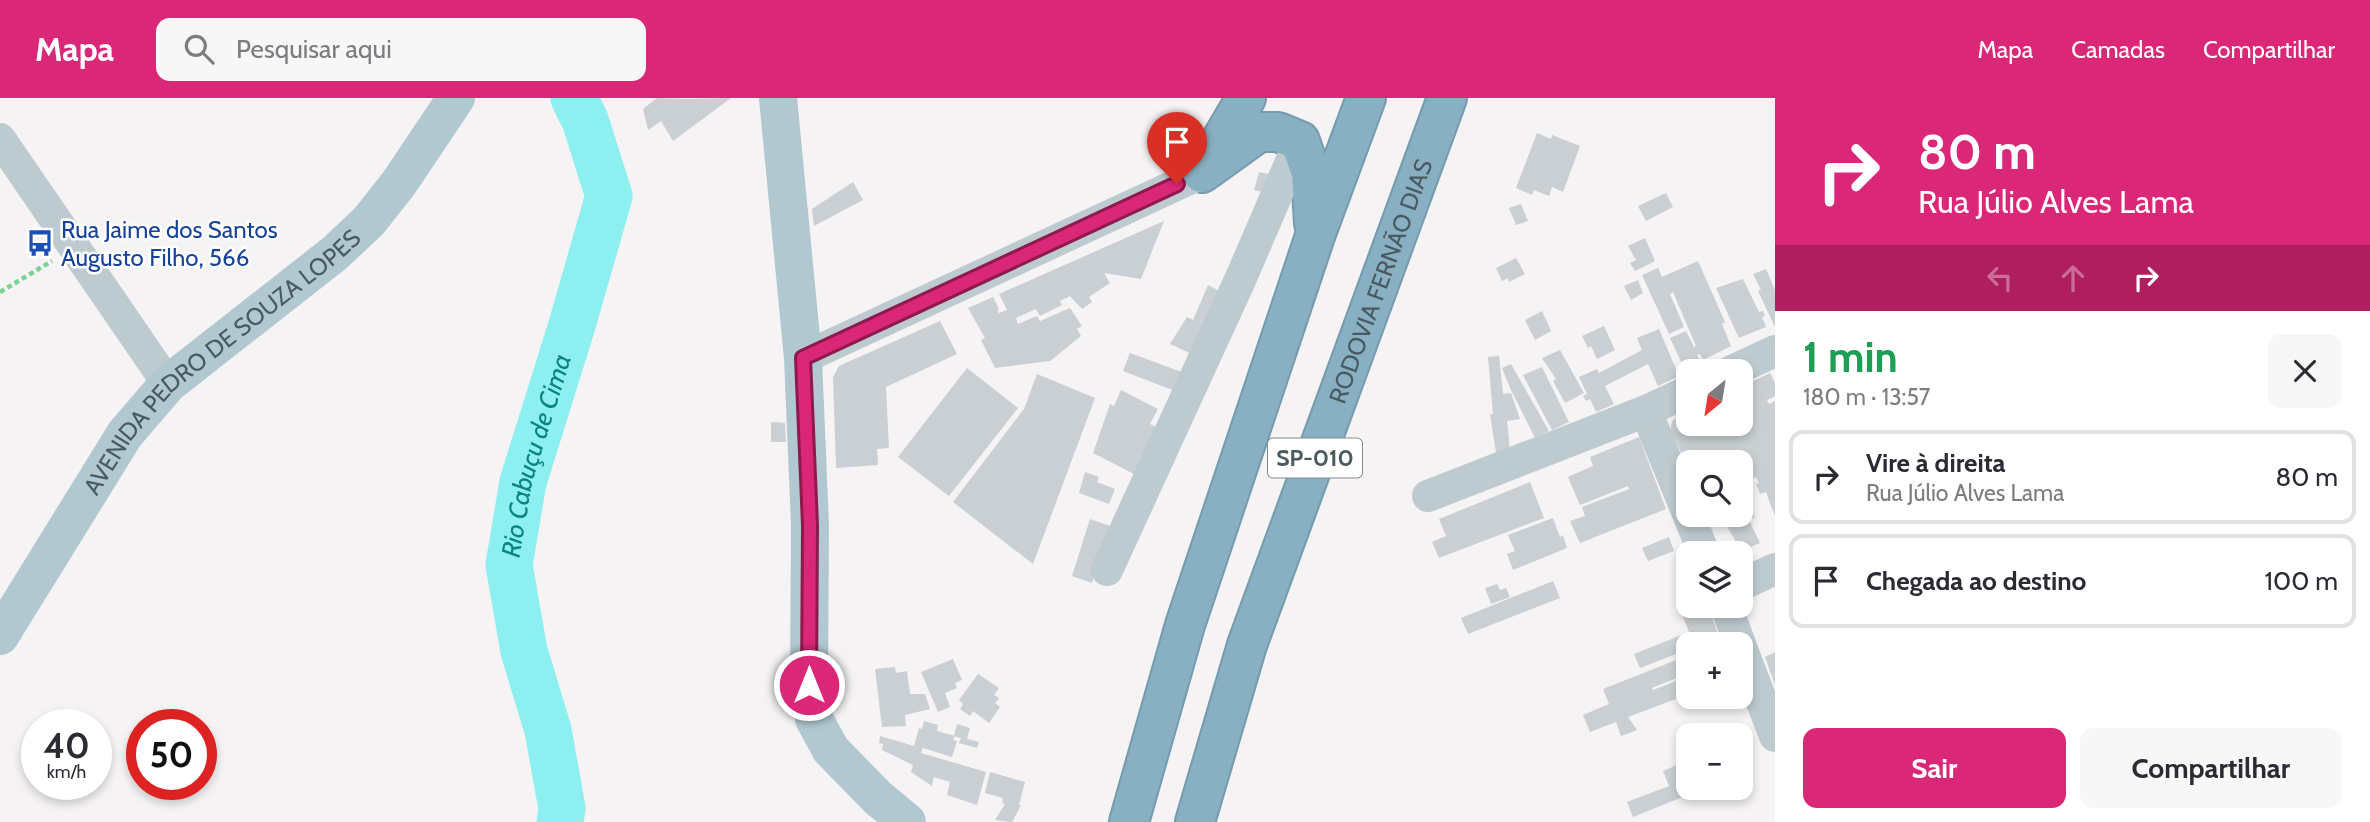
<!DOCTYPE html>
<html lang="pt">
<head>
<meta charset="utf-8">
<style>
  body { margin:0; font-family:Cabin,sans-serif; background:#f7f7f7; color:#2b2b33; height:100vh; display:flex; flex-direction:column; font-size:26px; white-space:nowrap }
  * { box-sizing:border-box; margin:0 }
  p { font-size:23px; color:#7c7c81 }
  .icon { flex:none; width:38px; height:38px; fill:none; stroke:currentColor; stroke-width:2; stroke-linecap:round; stroke-linejoin:round }
  .map { position:relative; flex:1; overflow:hidden }
  .sheet { display:flex; flex-direction:column; background:#fff; width:595px }
  .sheet>* { flex:none }
  .top-card { background:#db2777; color:#fff; overflow:hidden }
  .needle { width:46px; rotate:210deg }
  .buttons { position:absolute; left:1676px; top:261px; display:grid; gap:14px }
  .buttons a { display:grid; place-items:center; width:77px; height:77px; border-radius:14px; background:#fff; box-shadow:0 4px 10px #0003; font-size:35px }
  .speed { position:absolute; left:21px; top:611px; display:flex; gap:14px; font-size:35px; font-weight:700; text-align:center }
  .speed>* { display:grid; place-content:center; width:91px; height:91px; border-radius:50%; background:#fff; box-shadow:0 4px 10px #0003; line-height:1 }
  .speed small { font-size:18px; font-weight:400 }
  .speed .limit { border:10px solid #d22; background:#fff; color:#111 }
  .pin { position:absolute; display:grid; place-items:center; width:60px; height:60px; color:#fff; margin:-72px -30px; border-radius:50% 50% 50% 0; rotate:-45deg; box-shadow:0 0 7px #0007 }
  .pin .icon { rotate:45deg }
  .me { position:absolute; width:77px; margin:-38px; rotate:0deg; stroke-linejoin:round; filter:drop-shadow(0 0 5px #0008) }
  .turn { display:flex; align-items:center; gap:24px; height:147px; padding:0 28px; font-size:32px }
  .turn .icon { width:91px; height:91px; stroke-width:2.5 }
  .turn b { display:block; font-size:49px; line-height:60px }
  .lanes { display:flex; align-items:center; height:66px; padding:0 28px; background:#0003; justify-content:center; gap:35px; direction:ltr }
  .lanes .off { opacity:.35 }
  .round { display:grid; place-items:center; flex:none; width:74px; height:74px; border-radius:14px; background:#f7f7f7 }
  .headline { display:flex; align-items:center; justify-content:space-between; height:119px; padding:0 28px }
  h1 { font-size:42px; font-weight:700; line-height:52px; color:#1e9e55 }
  .primary-button { display:flex; gap:14px; margin-top:auto; padding:14px 28px }
  .primary-button a { flex:1; height:80px; border-radius:14px; background:#db2777; color:#fff; font-size:28px; font-weight:700; line-height:80px; text-align:center }
  .primary-button a+a { background:#f7f7f7; color:#2b2b33 }
  ul { padding:0; list-style:none }
  li { display:flex; align-items:center; gap:21px; height:94px; margin:0 14px 10px; padding:0 14px; border:4px solid #e1e1e2; border-radius:14px }
  li div { flex:1 }
  li b { display:block; font-size:26px }
  li em { font-style:normal }
  header { display:flex; align-items:center; gap:42px; box-sizing:border-box; height:98px; padding:0 35px; background:#db2777; color:#fff }
  header strong { font-size:33px }
  nav { display:flex; gap:38px; margin-inline-start:auto; font-size:24px }
  .search { width:490px; height:63px; background:#f7f7f7; display:flex; align-items:center; gap:18px; box-sizing:border-box; padding:0 24px; border-radius:14px; color:#7c7c81; font-size:26px }
  main { display:flex; flex:1; min-height:0 }
  .map>svg:first-child { display:block }
  .lines { fill:none; stroke-linecap:round; stroke-linejoin:round }
  .river { stroke:#8deff0; stroke-width:47 }
  .building { fill:#c9cfd2 }
  .highway-casing { stroke:#749bae; stroke-width:42 }
  .path { stroke:#77d293; stroke-width:4.5; stroke-dasharray:5 3.5; stroke-linecap:butt }
  .minor { stroke:#bdcacf; stroke-width:32 }
  .major { stroke:#b2c8d1; stroke-width:38 }
  .highway { stroke:#89b0c2; stroke-width:38 }
  .route-casing { stroke:#8e194d; stroke-width:18 }
  .route { stroke:#db2777; stroke-width:12 }
  .labels { text-anchor:middle; dominant-baseline:central; stroke-width:5; stroke-linejoin:round; paint-order:stroke }
  .shield { fill:#fff; stroke:#808c90; stroke-width:2 }
  .shield-label { font-size:23px; font-weight:bold; fill:#495a61 }
  .transit-label { font-size:24px; fill:#164399; stroke:#fff; text-anchor:start }
  .street-label { font-size:24px; fill:#495a61; stroke:#fff }
  .water-label { font-size:26px; font-style:italic; fill:#0a8384; stroke:#fff }
</style>
</head>
<body>
<header>
<strong>Mapa</strong>
<div class="search"><svg class="icon" aria-label="search" viewBox="0 0 24 24"><circle cx="10" cy="10" r="6"/><path d="M15 15l6 6"/></svg>Pesquisar aqui</div>
<nav><a>Mapa</a><a>Camadas</a><a>Compartilhar</a></nav>
</header>
<main>
<div class="map">
<svg width="1775" height="724" viewBox="0 0 1775 724">
  <rect width="100%" height="100%" fill="#f5f3f3"/>
  <g class="lines">
    <path class="river" id="s1" d="M560,724L562,710L548,632L524,553L509,467L523,384L572,227L609,98L585,22L574,0"/>
  </g>
  <g class="building">
    <path d="M657,0L686,1L731,0L673,43L661,23L648,32L643,11Z"/>
    <path d="M1537,35L1551,41L1552,37L1580,48L1563,94L1552,89L1549,98L1534,92L1532,97L1516,90Z"/>
    <path d="M1259,74L1273,77L1266,95L1254,92Z"/>
    <path d="M853,84L863,102L814,128L812,111Z"/>
    <path d="M1666,95L1673,109L1646,123L1638,108Z"/>
    <path d="M1521,106L1528,123L1516,127L1509,110Z"/>
    <path d="M1164,123L1141,181L1104,175L1110,185L1089,199L1092,204L1082,211L1070,198L1060,203L1062,207L1040,218L1036,211L1016,220L1018,226L1037,218L1040,223L1070,210L1082,228L1077,231L1081,238L1050,263L995,270L981,242L985,240L968,210L993,199L999,211L997,212L999,215L1007,212L999,196Z"/>
    <path d="M1645,140L1655,163L1635,173L1630,165L1636,162L1628,148Z"/>
    <path d="M1516,160L1525,176L1509,184L1508,180L1502,183L1496,170Z"/>
    <path d="M1698,163L1725,224L1722,226L1731,248L1703,262L1700,256L1697,257L1701,265L1685,272L1670,240L1686,233L1694,249L1696,248L1673,194L1670,196L1684,229L1669,236L1642,177L1658,170L1662,179Z"/>
    <path d="M1766,171L1775,192V229L1758,193L1761,192L1753,176Z"/>
    <path d="M1743,181L1759,214L1763,213L1765,218L1762,219L1766,229L1739,240L1716,190Z"/>
    <path d="M1638,182L1643,195L1631,202L1624,188Z"/>
    <path d="M1208,187L1225,196L1196,258L1170,246L1187,219L1193,222Z"/>
    <path d="M1542,213L1551,233L1535,242L1525,222Z"/>
    <path d="M940,223L957,256L886,289L889,350L877,351L878,367L836,370L833,279L839,268Z"/>
    <path d="M1604,228L1615,252L1597,261L1591,248L1588,250L1582,238Z"/>
    <path d="M1659,231L1679,278L1658,288L1648,266L1605,288L1614,306L1596,314L1590,301L1586,303L1583,298L1587,296L1579,279L1597,271L1599,275L1642,252L1637,240Z"/>
    <path d="M1560,252L1584,295L1565,305L1553,283L1556,281L1542,260Z"/>
    <path d="M1130,255L1187,276L1180,295L1123,273Z"/>
    <path d="M1499,258L1503,296L1511,295L1520,321L1507,323L1510,353L1496,355L1490,316H1493L1488,259Z"/>
    <path d="M1511,266L1549,333L1535,340L1511,292L1502,270Z"/>
    <path d="M1542,269L1569,324L1552,332L1523,277Z"/>
    <path d="M967,270L1018,310L949,398L898,359Z"/>
    <path d="M1770,275L1775,285V298L1767,302L1769,306L1775,303V418L1766,394L1760,396L1756,386L1759,385L1756,379L1741,386V380L1744,378L1741,376V366L1749,363L1745,355L1729,364H1689V372L1671,333V327L1673,322L1689,314V326H1741V289Z"/>
    <path d="M1037,276L1095,300L1033,466L953,404L1024,311Z"/>
    <path d="M1121,292L1158,311L1150,326L1162,332L1138,378L1093,355L1110,306L1114,308Z"/>
    <path d="M771,324L785,325L786,344H771Z"/>
    <path d="M1639,339L1666,411L1580,445L1570,423L1585,418L1582,409L1629,391L1628,388L1580,407L1568,379L1593,368L1590,359Z"/>
    <path d="M1085,374L1099,379L1097,384L1115,391L1109,406L1079,395Z"/>
    <path d="M1530,384L1544,420L1439,460L1432,444L1446,438L1439,421Z"/>
    <path d="M1741,390L1755,419L1749,422L1760,445L1741,453L1720,416H1741Z"/>
    <path d="M1553,420L1560,439L1563,437L1567,450L1513,472L1507,456L1515,453L1508,437Z"/>
    <path d="M1090,421L1110,428L1092,485L1072,478Z"/>
    <path d="M1669,439L1674,453L1648,463L1642,450Z"/>
    <path d="M1553,483L1560,500L1468,536L1461,520Z"/>
    <path d="M1497,486L1500,492L1506,490L1510,499L1491,506L1485,490Z"/>
    <path d="M1703,508H1708L1720,542L1689,546V551L1640,570L1634,556L1689,534L1682,516Z"/>
    <path d="M1775,554V587L1765,559Z"/>
    <path d="M1689,557V575L1652,590L1653,592L1689,578V596L1628,619L1637,632L1621,638L1616,624L1590,634L1583,617L1609,606L1603,591Z"/>
    <path d="M953,561L962,582L955,585L957,590L945,595L950,609L938,614L921,574Z"/>
    <path d="M895,569L896,575L907,573L910,596H925L930,611L905,617L906,628L882,629L875,571Z"/>
    <path d="M978,576L999,590L994,597L999,600L995,605L1000,609L989,625L973,613L970,618L960,611L963,606L959,602Z"/>
    <path d="M924,623L938,627L937,633L955,638L953,642L957,643L952,659L923,650L921,655L986,674L977,707L947,697L950,684L934,679L932,688L911,674L913,667L882,652L883,646L879,645L880,638L914,648L919,630L922,631Z"/>
    <path d="M957,626L970,630L967,641L979,644L977,650L959,645L961,640L954,638Z"/>
    <path d="M1689,662V690H1693L1695,694L1633,719L1627,704L1669,688L1663,673Z"/>
    <path d="M990,674L1025,684L1019,707H1021L1012,724L995,722L1005,706L1002,705L1003,700L985,695Z"/>
  </g>
  <g class="lines">
    <defs>
      <g id="highway">
        <path d="M1210,61L1246,0"/>
        <path d="M1202,75L1259,34H1278L1300,43L1311,75L1314,125"/>
        <path d="M1129,724L1185,527L1315,138L1366,0"/>
        <path id="s3" d="M1195,724L1247,547L1447,0"/>
      </g>
    </defs>
    <use href="#highway" class="highway-casing"/>
    <path class="path" d="M0,194L52,163"/>
    <g class="minor">
      <path d="M0,41L168,286"/>
      <path d="M803,260L1202,75"/>
      <path d="M1732,273L1775,253"/>
      <path d="M1646,313L1704,455"/>
      <path d="M1428,398L1646,313L1689,293"/>
      <path d="M1107,472L1240,182L1300,43"/>
      <path d="M1741,487L1775,471"/>
      <path d="M1726,508L1740,546"/>
      <path d="M1741,549L1775,638"/>
    </g>
    <g class="major">
      <path d="M778,0L803,260L810,427L809,587L814,621L831,652L878,700L907,724"/>
      <path id="s2" d="M0,538L125,336L168,286L335,155L369,123L399,85L456,0"/>
    </g>
    <use href="#highway" class="highway"/>
  </g>
  <g class="lines">
    <defs>
      <path id="route" d="M809,587L810,427L803,260L1177,86"/>
    </defs>
    <use href="#route" class="route-casing"/>
    <use href="#route" class="route"/>
  </g>
  <defs>
    <symbol id="bus-bare" viewBox="-9 -9 18 18"><path d="M-5-6H5V4H4V6H2V4H-2V6H-4V4H-5ZM-3.5-4V0h7V-4ZM-3.5 1.2v1.5H-2V1.2ZM2 1.2v1.5H3.5V1.2Z" fill="#1a4fb4" stroke="#fff" stroke-width="2.5" paint-order="stroke"/></symbol>
  </defs>
  <g fill-rule="evenodd">
    <use href="#bus-bare" x="21" y="126" width="38" height="38"/>
  </g>
  <g class="labels">
    <rect class="shield" x="1268" y="340.5" width="94" height="39" rx="5"/>
    <g class="shield-label">
      <text x="1315" y="360">SP-010</text>
    </g>
    <g class="transit-label">
      <text x="61" y="131">Rua Jaime dos Santos<tspan x="61" dy="28">Augusto Filho, 566</tspan></text>
    </g>
    <g class="street-label">
      <text stroke="none"><textPath href="#s3" startOffset="572">RODOVIA FERNÃO DIAS</textPath></text>
      <text stroke="none"><textPath href="#s2" startOffset="357">AVENIDA PEDRO DE SOUZA LOPES</textPath></text>
    </g>
    <g class="water-label">
      <text stroke="none"><textPath href="#s1" startOffset="376">Rio Cabuçu de Cima</textPath></text>
    </g>
  </g>
</svg>
<div class="buttons">
<a><svg class="needle" viewBox="-14 -14 28 28"><path d="M0-13l5 13h-10z" fill="#e53935"/><path d="M0 13l5-13h-10z" fill="#7c7c81"/></svg></a>
<a><svg class="icon" aria-label="search" viewBox="0 0 24 24"><circle cx="10" cy="10" r="6"/><path d="M15 15l6 6"/></svg></a>
<a><svg class="icon" aria-label="layers" viewBox="0 0 24 24"><path d="M12 4l9 5-9 5-9-5zM3 14l9 5 9-5"/></svg></a>
<a>+</a>
<a>−</a>
</div>
<div class="speed"><div>40<small>km/h</small></div><div class="limit">50</div></div>
<div class="pin" style="left:1177px;top:86px;background:#d93025"><svg class="icon" aria-label="arrive" viewBox="0 0 24 24"><path d="M6 21V4h12l-3 4 3 4H6"/></svg></div>
<svg class="me" style="left:809px;top:587px" viewBox="-20 -20 40 40"><circle r="17" fill="#db2777" stroke="#fff" stroke-width="3"/><path d="M0-11L8 9 0 5-8 9z" fill="#fff"/></svg>
</div>
<section class="sheet">
<div class="top-card">
<div class="turn"><svg class="icon" aria-label="right" viewBox="0 0 24 24"><path d="M7 20v-9h11M14 6l5 5-5 5"/></svg><div><b>80 m</b>Rua Júlio Alves Lama</div></div>
<div class="lanes"><svg class="icon off" aria-label="left" viewBox="0 0 24 24"><path d="M17 20v-9H6M10 6l-5 5 5 5"/></svg><svg class="icon off" aria-label="ahead" viewBox="0 0 24 24"><path d="M12 20V5M6 11l6-6 6 6"/></svg><svg class="icon" aria-label="right" viewBox="0 0 24 24"><path d="M7 20v-9h11M14 6l5 5-5 5"/></svg></div>
</div>
<div class="headline"><div><h1>1 min</h1><p>180 m · 13:57</p></div><a class="round"><svg class="icon" aria-label="close" viewBox="0 0 24 24"><path d="M6 6l12 12M18 6L6 18"/></svg></a></div>
<ul>
<li><svg class="icon" aria-label="right" viewBox="0 0 24 24"><path d="M7 20v-9h11M14 6l5 5-5 5"/></svg><div><b>Vire à direita</b><p>Rua Júlio Alves Lama</p></div><em>80 m</em></li>
<li><svg class="icon" aria-label="arrive" viewBox="0 0 24 24"><path d="M6 21V4h12l-3 4 3 4H6"/></svg><div><b>Chegada ao destino</b></div><em>100 m</em></li>
</ul>
<div class="primary-button"><a>Sair</a><a>Compartilhar</a></div>
</section>
</main>
</body>
</html>
